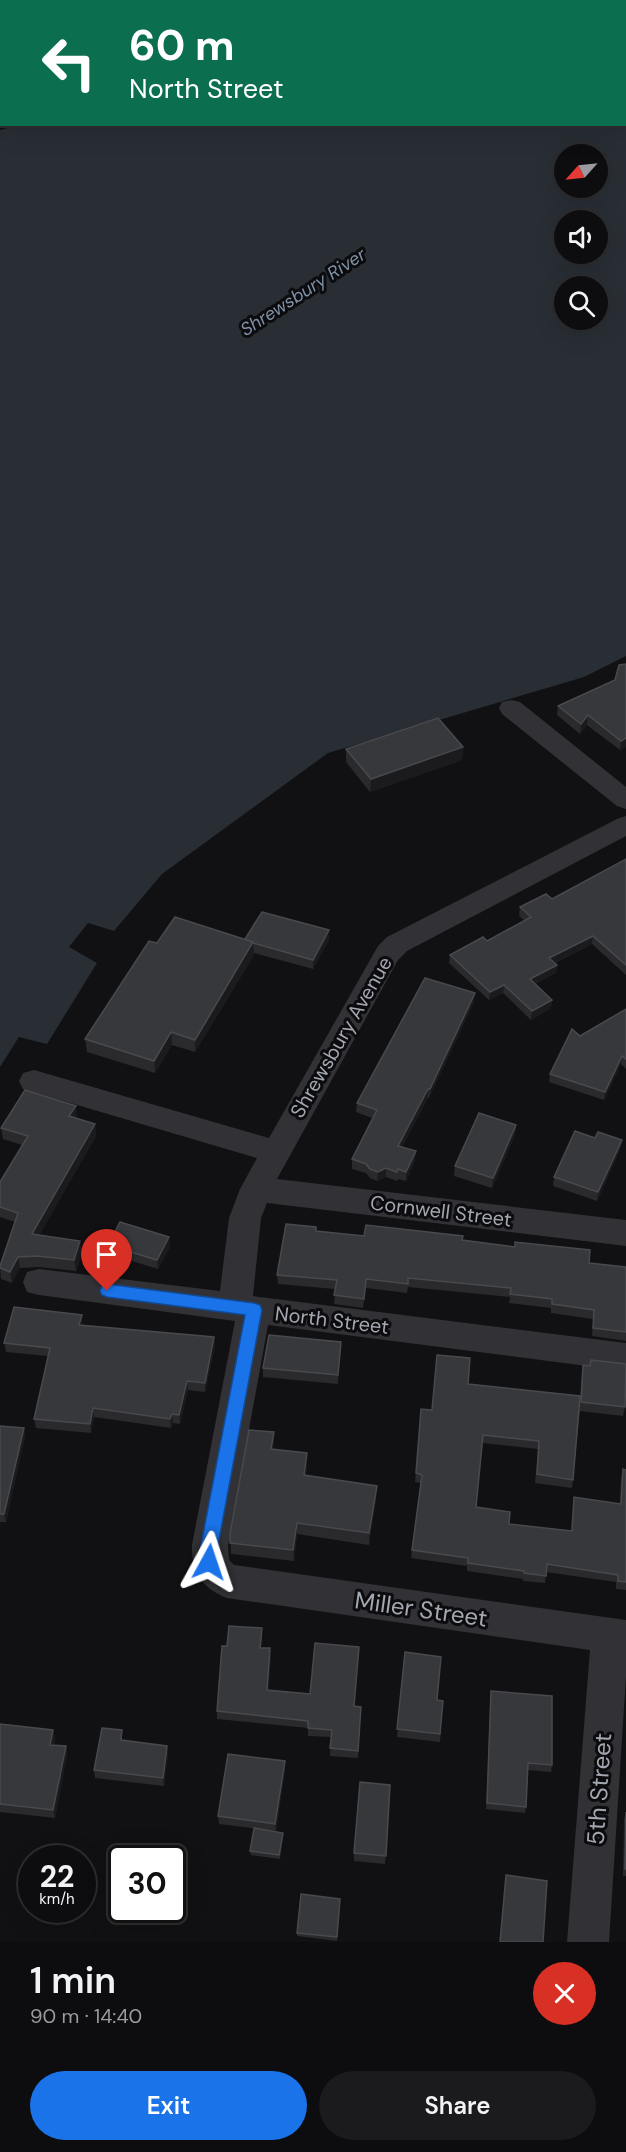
<!DOCTYPE html>
<html lang="en">
<head>
<meta charset="utf-8">
<style>
  body { margin:0; font-family:"DM Sans",sans-serif; background:#1b1a1c; color:#f1f3f6; height:100vh; display:flex; flex-direction:column; font-size:22px; white-space:nowrap }
  * { box-sizing:border-box; margin:0 }
  p { font-size:20px; color:#9a9b9e }
  .icon { flex:none; width:33px; height:33px; fill:none; stroke:currentColor; stroke-width:2; stroke-linecap:round; stroke-linejoin:round }
  .map { position:relative; height:1942px; overflow:hidden }
  .details { display:flex; flex-direction:column; background:#0d0c0e; flex:1 }
  .details>* { flex:none }
  .banner { position:absolute; left:0px; top:0px; width:627px; height:126px; box-shadow:0 6px 24px #0002,0 0 0 2px #2d2c2e; background:#0b6e4f; color:#fff; overflow:hidden }
  .needle { width:39px; rotate:243deg }
  .tools { position:absolute; left:554px; top:144px; display:grid; gap:12px }
  .tools a { display:grid; place-items:center; width:54px; height:54px; border-radius:50%; background:#0d0c0e; box-shadow:0 6px 24px #0002,0 0 0 2px #2d2c2e; font-size:30px }
  .speed { position:absolute; left:18px; top:1845px; display:flex; gap:12px; font-size:30px; font-weight:700; text-align:center }
  .speed>* { display:grid; place-content:center; width:78px; height:78px; border-radius:50%; background:#0d0c0e; box-shadow:0 6px 24px #0002,0 0 0 2px #2d2c2e; line-height:1 }
  .speed small { font-size:15px; font-weight:400 }
  .speed .limit { border:3px solid #111; border-radius:9px; background:#fff; color:#111 }
  .pin { position:absolute; display:grid; place-items:center; width:51px; height:51px; color:#fff; margin:-62px -26px; border-radius:50% 50% 50% 0; rotate:-45deg; box-shadow:0 0 6px #0007 }
  .pin .icon { rotate:45deg }
  .me { position:absolute; width:66px; margin:-33px; rotate:5deg; stroke-linejoin:round; filter:drop-shadow(0 0 4px #0008) }
  .turn { display:flex; align-items:center; gap:21px; height:126px; padding:0 30px; font-size:27px }
  .turn .icon { width:78px; height:78px; stroke-width:2.5 }
  .turn b { display:block; font-size:42px; line-height:51px }
  .round { display:grid; place-items:center; flex:none; width:63px; height:63px; border-radius:32px; background:#1b1a1c }
  .summary { display:flex; align-items:center; justify-content:space-between; height:102px; padding:0 30px }
  h1 { font-size:36px; font-weight:600; line-height:45px }
  .cta { display:flex; gap:12px; margin-top:auto; padding:12px 30px }
  .cta a { flex:1; height:69px; border-radius:36px; background:#1a73e8; color:#fff; font-size:24px; font-weight:600; line-height:69px; text-align:center }
  .cta a+a { background:#1b1a1c; color:#f1f3f6 }
  .map>svg:first-child { display:block }
  .water { fill:#282e34; fill-rule:evenodd }
  .lines { fill:none; stroke-linecap:round; stroke-linejoin:round }
  .minor { fill:#323236; fill-rule:evenodd }
  .primary { fill:#4e4f55; fill-rule:evenodd }
  .wall { fill:#2a2a2d }
  .shaded-wall { fill:#1b1a1c }
  .building { fill:#37383b; stroke:#48494e; stroke-width:1.5 }
  .route { fill:#1a73e8; stroke:#114b97; stroke-width:1.5 }
  .labels { text-anchor:middle; dominant-baseline:central; stroke-width:6; stroke-linejoin:round; paint-order:stroke }
  .far-water-label { font-size:18px; font-style:italic; fill:#7e92a8; stroke:#0c0b0d }
  .street-label { font-size:20px; fill:#a3a7b1; stroke:#0c0b0d }
  .near-street-label { font-size:24px; fill:#a3a7b1; stroke:#0c0b0d }
</style>
</head>
<body>
<div class="map">
<svg width="626" height="1942" viewBox="0 0 626 1942">
  <rect width="100%" height="100%" fill="#111012"/>
  <path class="water" d="M432,0H626V656L584,677L328,753L162,874L114,931L88,923L69,947L97,963L47,1044L19,1037L0,1067V130L22,124H626V2L429,1ZM564,154H597V188H564ZM564,220H597V254H564ZM564,286H597V320H564Z"/>
  <g class="lines">
    <g class="minor">
      <path d="M511,700L520,702L626,787V809L617,806L502,714L499,708L502,702Z"/>
      <path d="M626,816V836L407,951L398,960L277,1179L626,1220V1246L267,1203L261,1218L253,1296L626,1343V1371L268,1325L228,1545L229,1560L234,1565L626,1620V1676L609,1942H567L590,1650L227,1598C203,1589 191,1572 192,1545L235,1321L39,1295L27,1292L23,1282L27,1272L39,1269L220,1291L229,1218L240,1189L257,1158L23,1089L19,1081L23,1073L34,1070L269,1138L378,946L387,937L617,819Z"/>
    </g>
    <g class="primary">
      <path d="M94,0H115L93,2Z"/>
      <path d="M130,0H151L129,2Z"/>
      <path d="M189,0H209L188,2Z"/>
      <rect x="0" y="45" width="2" height="12"/>
      <rect x="0" y="73" width="2" height="12"/>
    </g>
  </g>
  <g class="wall">
    <path d="M626,664V747L620,750L587,725L580,734L557,715L558,706L615,680Z"/>
    <path d="M463,747L462,760L370,792L346,762V749Z"/>
    <path d="M626,859V975L592,944L555,963L557,965L556,973L535,984L552,1000L551,1008L531,1020L503,993L489,1000L449,963L450,955L487,941L525,921L519,916L520,907L552,899Z"/>
    <path d="M245,939L329,940L313,969L254,953V955L195,1052L172,1045L155,1073L87,1052L85,1039L157,943Z"/>
    <path d="M474,1002L429,1098H428L402,1147L415,1161L406,1181L398,1179L397,1181L386,1177L377,1181L370,1178L366,1173L352,1169V1159L372,1118L356,1112L357,1103Z"/>
    <path d="M626,1009V1069L621,1064L604,1100L549,1082L550,1074L580,1036Z"/>
    <path d="M77,1117L76,1118L95,1124L96,1136L39,1235L82,1253L76,1271L39,1267L20,1268L12,1283L1,1279L0,1266L15,1222L0,1217V1182L22,1145L3,1139L1,1128Z"/>
    <path d="M516,1125L515,1135L492,1188L454,1176L455,1166Z"/>
    <path d="M620,1150L597,1201L553,1186L554,1177Z"/>
    <path d="M316,1231L364,1236L462,1240L589,1263L626,1267V1341L592,1336L593,1319L551,1313V1308L509,1303L510,1297L408,1287L407,1293L366,1288L363,1308L334,1304L335,1289L278,1284L277,1275Z"/>
    <path d="M108,1245L170,1247L158,1269L109,1254Z"/>
    <path d="M83,1324V1326L214,1337L215,1346L205,1392L188,1390L180,1424L173,1423L171,1428L94,1417L91,1433L36,1428L34,1419L48,1356L6,1352L4,1343Z"/>
    <path d="M341,1342L338,1384L263,1377V1368Z"/>
    <path d="M591,1360L625,1407L623,1416L580,1411L572,1488L535,1483L538,1449L482,1443L476,1507L509,1524L571,1531L574,1497L620,1504L621,1478L623,1469L626,1470V1590L616,1589V1582L546,1572L545,1583L523,1581V1579L467,1571V1566L411,1558L421,1483L415,1482L421,1409L432,1410L468,1384L580,1396L583,1365L590,1366Z"/>
    <path d="M0,1426L24,1428L25,1436L6,1522H0Z"/>
    <path d="M274,1432L273,1449L307,1453V1465L306,1475L376,1498L369,1545L297,1534L294,1561L231,1554L230,1534Z"/>
    <path d="M262,1636L261,1648L271,1656L268,1690L354,1706L361,1707L358,1758L330,1756L331,1737L308,1736V1728L217,1719V1711L227,1646Z"/>
    <path d="M405,1652L437,1700L443,1701L440,1742L397,1737Z"/>
    <path d="M491,1691L552,1765L551,1772L528,1770L526,1807L525,1813L486,1809Z"/>
    <path d="M0,1724L53,1730L55,1738L54,1745L66,1746L67,1754L55,1818L0,1812Z"/>
    <path d="M124,1738L123,1740L167,1746L168,1754L164,1786L95,1778L94,1770Z"/>
    <path d="M285,1769L276,1831L219,1824L218,1816Z"/>
    <path d="M390,1785L385,1864L354,1861V1853Z"/>
    <path d="M626,1812V1876H623L624,1819Z"/>
    <path d="M283,1837L280,1859L251,1855L250,1851Z"/>
    <path d="M506,1875L543,1942H500Z"/>
    <path d="M340,1899L337,1941L297,1936V1933Z"/>
  </g>
  <g class="shaded-wall">
    <path d="M588,715L587,725L580,734L581,724Z"/>
    <path d="M626,738V747L620,750L621,741Z"/>
    <path d="M463,747L462,760L370,792L371,779Z"/>
    <path d="M329,930V940L313,969V960Z"/>
    <path d="M593,936L592,944L548,966L549,958Z"/>
    <path d="M253,942L254,955L195,1052V1040Z"/>
    <path d="M557,965L556,973L529,987L530,979Z"/>
    <path d="M504,985L503,993L489,1000L490,992Z"/>
    <path d="M475,993L474,1002L429,1098L430,1089Z"/>
    <path d="M552,1000L551,1008L531,1020L532,1011Z"/>
    <path d="M171,1032L172,1045L155,1073L154,1061Z"/>
    <path d="M622,1056L621,1064L604,1100L605,1092Z"/>
    <path d="M428,1089V1098L398,1155V1146Z"/>
    <path d="M76,1106L77,1117L71,1128L69,1116Z"/>
    <path d="M95,1124L96,1136L34,1245L32,1234Z"/>
    <path d="M516,1125L515,1135L492,1188L493,1178Z"/>
    <path d="M622,1140L620,1150L597,1201L598,1192Z"/>
    <path d="M416,1151L415,1161L406,1181V1172Z"/>
    <path d="M386,1168V1177L377,1181L378,1172Z"/>
    <path d="M169,1237L170,1247L158,1269L157,1260Z"/>
    <path d="M80,1241L82,1253L76,1271L74,1260Z"/>
    <path d="M18,1257L20,1268L12,1283L10,1272Z"/>
    <path d="M82,1315L83,1324L81,1334L79,1325Z"/>
    <path d="M214,1337L215,1346L205,1392V1383Z"/>
    <path d="M341,1342V1351L338,1384V1375Z"/>
    <path d="M187,1381L188,1390L180,1424L179,1415Z"/>
    <path d="M93,1408L94,1417L91,1433L90,1424Z"/>
    <path d="M172,1414L173,1423L171,1428L170,1419Z"/>
    <path d="M24,1428L25,1436L6,1522L4,1514Z"/>
    <path d="M274,1432V1444L272,1460L271,1449Z"/>
    <path d="M307,1453V1465L304,1486V1475Z"/>
    <path d="M377,1486L376,1498L369,1545V1533Z"/>
    <path d="M297,1523V1534L294,1561L293,1550Z"/>
    <path d="M270,1648L271,1656L268,1698L267,1690Z"/>
    <path d="M53,1730L55,1738L52,1753L50,1745Z"/>
    <path d="M66,1746L67,1754L55,1818L53,1810Z"/>
    <path d="M167,1746L168,1754L164,1786L163,1778Z"/>
    <path d="M285,1761V1769L276,1831L275,1824Z"/>
  </g>
  <g class="building">
    <path d="M626,664V738L621,741L588,715L581,724L558,706L615,680L619,665Z"/>
    <path d="M438,718L463,747L371,779L346,749Z"/>
    <path d="M626,859V965L593,936L549,958L557,965L530,979L552,1000L532,1011L504,985L490,992L450,955L483,937L487,941L531,917L520,907L546,894L552,899Z"/>
    <path d="M262,912L329,930L313,960L253,943V942L245,939Z"/>
    <path d="M175,917L253,942L195,1040L171,1032L154,1061L85,1039L149,941L157,943Z"/>
    <path d="M425,978L475,993L430,1089H428L398,1146L416,1151L406,1172L398,1169L397,1172L386,1168L378,1172L370,1169L366,1164L352,1159L377,1110L357,1103Z"/>
    <path d="M626,1009V1059L622,1056L605,1092L550,1074L572,1029L580,1036Z"/>
    <path d="M25,1090L76,1106L69,1116L95,1124L32,1234L80,1241L74,1260L37,1256L18,1257L10,1272L0,1268V1266L18,1213L0,1207V1182L28,1136L1,1128Z"/>
    <path d="M479,1113L516,1125L493,1178L455,1166Z"/>
    <path d="M575,1131L595,1138L598,1132L622,1140L598,1192L554,1177Z"/>
    <path d="M120,1222L169,1237L157,1260L108,1245Z"/>
    <path d="M286,1224L316,1227V1231L364,1236L366,1225L463,1236L462,1240L515,1247V1242L590,1250L589,1263L626,1267V1332L593,1328L594,1310L552,1304V1299L510,1294L511,1288L408,1278V1284L366,1279L364,1299L334,1295L337,1280L277,1275Z"/>
    <path d="M14,1307L82,1315L79,1325L214,1337L205,1383L187,1381L179,1415L172,1414L170,1419L93,1408L90,1424L34,1419L50,1348L4,1343Z"/>
    <path d="M269,1335L341,1342L338,1375L263,1368Z"/>
    <path d="M437,1355L470,1358L468,1384L580,1396L573,1480L537,1474L539,1441L483,1435L476,1507L510,1512L509,1524L572,1531L574,1497L621,1504L623,1469L626,1470V1582L618,1581V1575L547,1564L546,1576L524,1573V1571L468,1563V1558L412,1550L422,1475L416,1473L421,1409L432,1410Z"/>
    <path d="M591,1360L626,1364L625,1407L581,1402L583,1365L590,1366Z"/>
    <path d="M0,1426L24,1428L4,1514H0Z"/>
    <path d="M249,1430L274,1432L271,1449L307,1453L304,1475L377,1486L369,1533L297,1523L293,1550L230,1543V1534Z"/>
    <path d="M229,1626L262,1628L260,1648H270L267,1690L310,1694L315,1643L359,1647L354,1706L361,1707L358,1751L330,1748L332,1730L308,1728V1721L217,1711L222,1646H227Z"/>
    <path d="M405,1652L441,1657L437,1700L443,1701L440,1734L397,1729Z"/>
    <path d="M491,1691L552,1696V1765L528,1763L526,1807L487,1803Z"/>
    <path d="M0,1724L53,1730L50,1745L66,1746L53,1810L0,1804Z"/>
    <path d="M102,1728L122,1730L121,1740L167,1746L163,1778L94,1770Z"/>
    <path d="M228,1754L285,1761L275,1824L218,1816Z"/>
    <path d="M360,1782L390,1785L386,1856L354,1853Z"/>
    <path d="M626,1812V1869H625Z"/>
    <path d="M254,1828L283,1833L279,1855L250,1851Z"/>
    <path d="M506,1875L547,1881L543,1942H500Z"/>
    <path d="M301,1894L340,1899L337,1937L297,1933Z"/>
  </g>
  <path class="route" d="M107,1284L254,1303L260,1305L262,1310L218,1545V1562L216,1568L209,1570L203,1568L201,1562V1545L245,1315L107,1297L102,1295L100,1291L102,1286Z"/>
  <g class="labels">
    <g class="far-water-label">
      <text transform="translate(303 292) rotate(-33)">Shrewsbury River</text>
    </g>
    <g class="street-label">
      <text transform="translate(341 1037) rotate(-60)">Shrewsbury Avenue</text>
      <text transform="translate(441 1211) rotate(7)">Cornwell Street</text>
      <text transform="translate(332 1320) rotate(7)">North Street</text>
    </g>
    <g class="near-street-label">
      <text transform="translate(421 1609) rotate(8)">Miller Street</text>
      <text transform="translate(599 1789) rotate(-86)">5th Street</text>
    </g>
  </g>
</svg>
<div class="tools">
<a><svg class="needle" viewBox="-14 -14 28 28"><path d="M0-13l5 13h-10z" fill="#e53935"/><path d="M0 13l5-13h-10z" fill="#9a9b9e"/></svg></a>
<a><svg class="icon" aria-label="sound" viewBox="0 0 24 24"><path d="M4 9h4l5-4v14l-5-4H4zM17 9q2 3 0 6"/></svg></a>
<a><svg class="icon" aria-label="search" viewBox="0 0 24 24"><circle cx="10" cy="10" r="6"/><path d="M15 15l6 6"/></svg></a>
</div>
<div class="speed"><div>22<small>km/h</small></div><div class="limit">30</div></div>
<div class="pin" style="left:107px;top:1291px;background:#d93025"><svg class="icon" aria-label="arrive" viewBox="0 0 24 24"><path d="M6 21V4h12l-3 4 3 4H6"/></svg></div>
<svg class="me" style="left:209px;top:1562px" viewBox="-20 -20 40 40"><path d="M0-17L14 15 0 8-14 15z" fill="#1a73e8" stroke="#fff" stroke-width="4"/></svg>
<div class="banner">
<div class="turn"><svg class="icon" aria-label="left" viewBox="0 0 24 24"><path d="M17 20v-9H6M10 6l-5 5 5 5"/></svg><div><b>60 m</b>North Street</div></div>
</div>
</div>
<section class="details">
<div class="summary"><div><h1>1 min</h1><p>90 m · 14:40</p></div><a class="round" style="background:#d93025;color:#fff"><svg class="icon" aria-label="close" viewBox="0 0 24 24"><path d="M6 6l12 12M18 6L6 18"/></svg></a></div>
<div class="cta"><a>Exit</a><a>Share</a></div>
</section>
</body>
</html>
